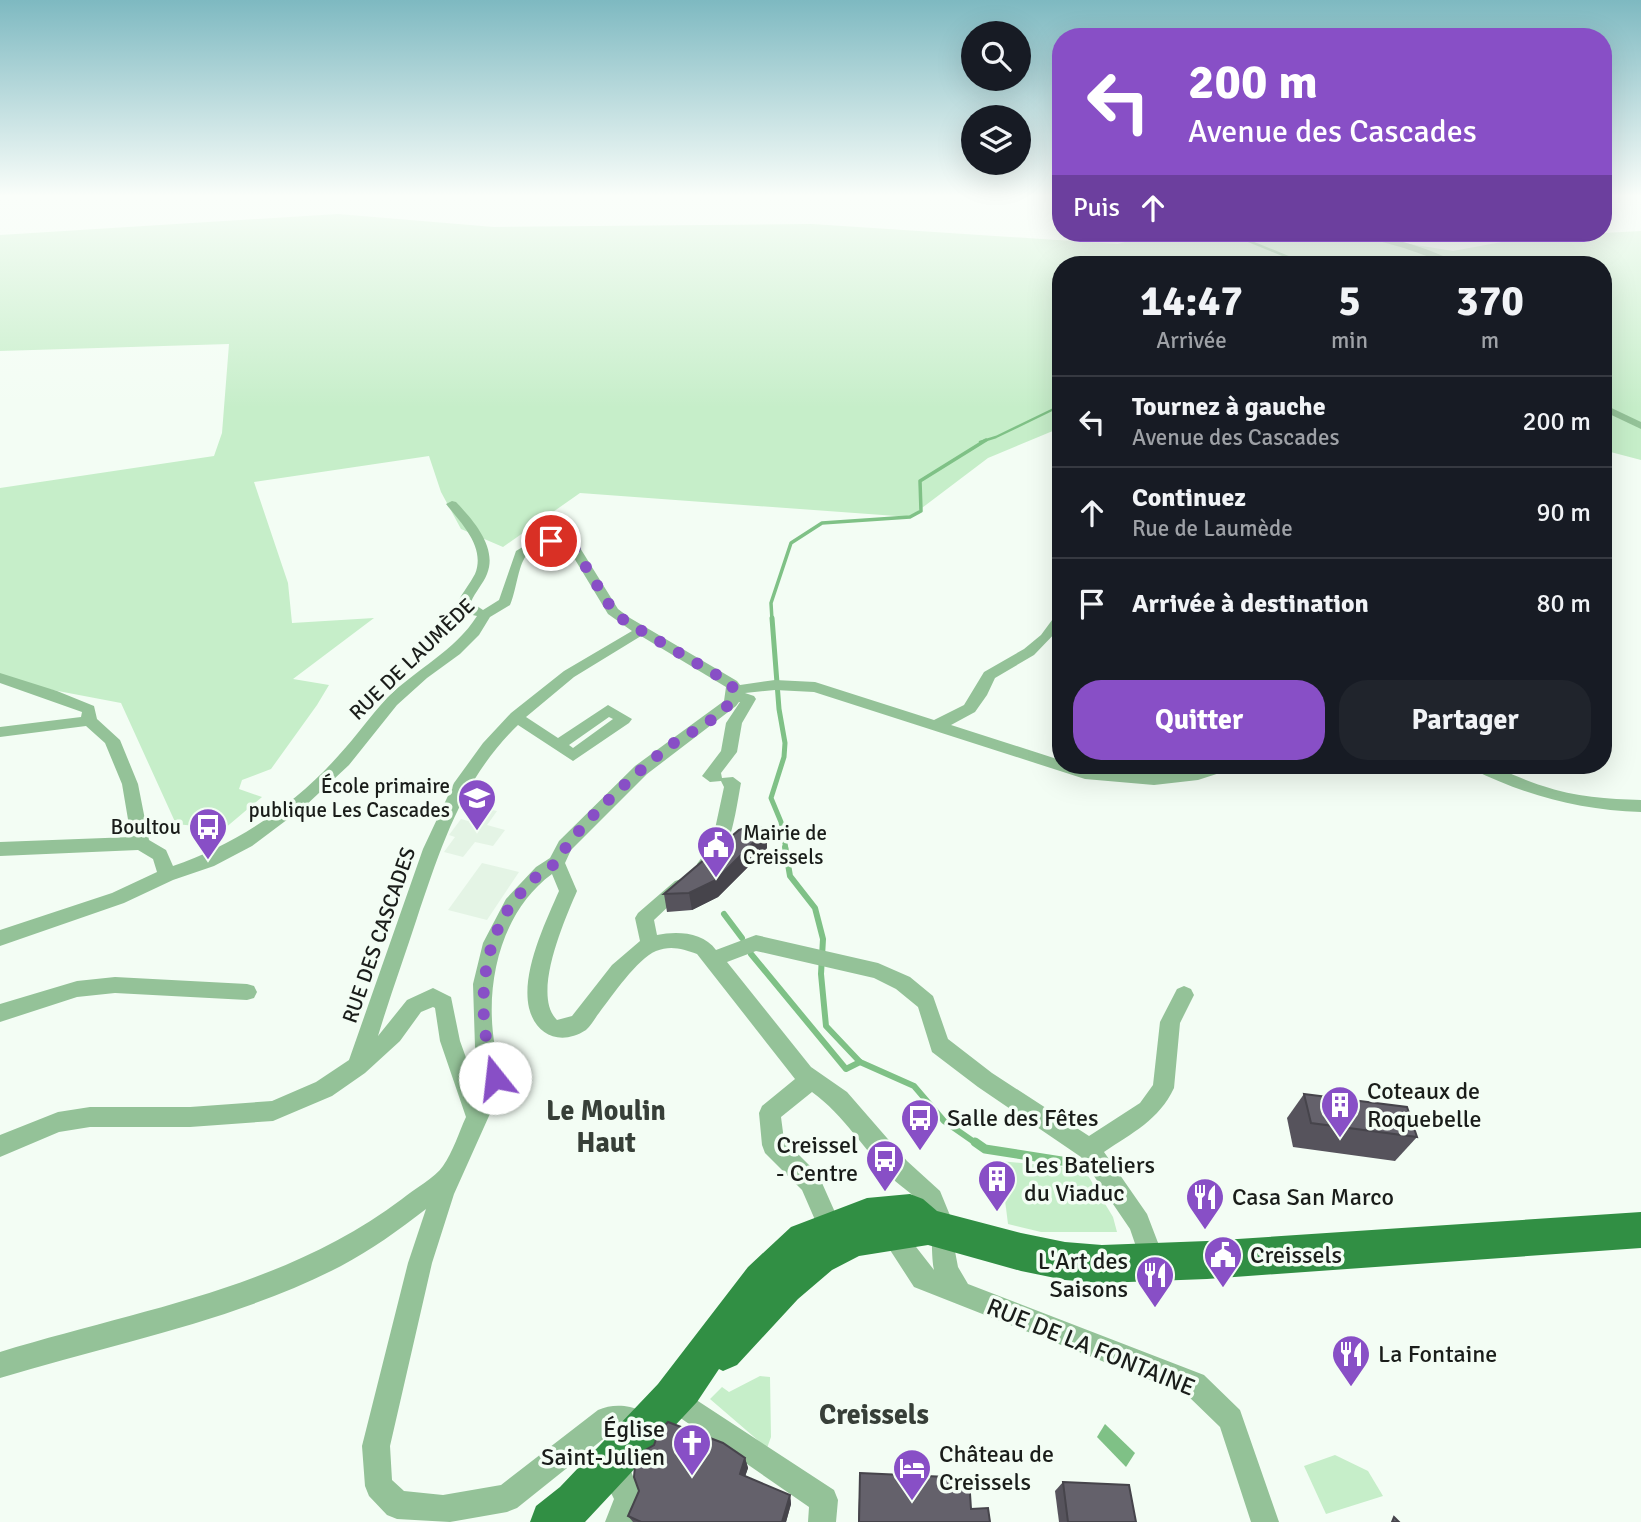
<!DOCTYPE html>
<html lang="fr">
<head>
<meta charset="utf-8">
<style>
  body { margin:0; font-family:Signika,sans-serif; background:#20242c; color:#f1f3f6; height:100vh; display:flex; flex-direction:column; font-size:26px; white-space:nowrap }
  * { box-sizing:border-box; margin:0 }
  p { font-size:23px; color:#9ea1a6 }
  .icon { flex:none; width:38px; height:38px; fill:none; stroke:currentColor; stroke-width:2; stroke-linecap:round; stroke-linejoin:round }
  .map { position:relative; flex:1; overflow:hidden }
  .sheet { position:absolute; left:1052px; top:256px; width:560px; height:518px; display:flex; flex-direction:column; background:#171b24; border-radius:28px; box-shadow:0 7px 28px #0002 }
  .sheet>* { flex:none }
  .guide { position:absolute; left:1052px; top:28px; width:560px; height:214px; border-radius:28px; box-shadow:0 7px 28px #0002; background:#884fc6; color:#fff; overflow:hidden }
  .fabs { position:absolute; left:961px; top:21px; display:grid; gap:14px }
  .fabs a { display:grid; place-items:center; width:70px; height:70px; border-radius:50%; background:#171b24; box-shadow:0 7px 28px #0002; font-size:35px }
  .pin { position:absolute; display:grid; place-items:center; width:60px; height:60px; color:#fff; margin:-30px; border:4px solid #fff; border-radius:50%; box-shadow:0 2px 7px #0007 }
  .me { position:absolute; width:77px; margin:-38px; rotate:344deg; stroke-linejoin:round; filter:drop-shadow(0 0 5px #0008) }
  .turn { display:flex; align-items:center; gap:24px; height:147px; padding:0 21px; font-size:32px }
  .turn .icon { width:91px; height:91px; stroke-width:2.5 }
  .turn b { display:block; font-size:49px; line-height:60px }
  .then { display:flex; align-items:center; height:66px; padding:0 21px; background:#0003; gap:14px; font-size:26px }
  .eta { display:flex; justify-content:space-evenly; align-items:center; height:119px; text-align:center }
  .eta b { font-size:42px; font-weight:800; line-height:49px }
  .primary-button { display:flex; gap:14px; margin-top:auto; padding:14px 21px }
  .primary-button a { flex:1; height:80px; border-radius:28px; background:#884fc6; color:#fff; font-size:28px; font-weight:800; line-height:80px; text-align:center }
  .primary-button a+a { background:#20242c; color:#f1f3f6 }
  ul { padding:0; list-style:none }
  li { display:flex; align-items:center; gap:21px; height:91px; padding:0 21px; border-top:2px solid #363941 }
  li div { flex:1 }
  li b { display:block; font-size:26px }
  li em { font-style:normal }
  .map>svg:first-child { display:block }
  .built { fill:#e4f4e5 }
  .green { fill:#c6eec9 }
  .water { fill:#7fc186 }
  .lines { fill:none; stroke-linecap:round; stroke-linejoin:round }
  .stream-far4 { stroke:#7fc186; stroke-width:2.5 }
  .stream-far3 { stroke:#7fc186; stroke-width:3.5 }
  .stream-far2 { stroke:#7fc186; stroke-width:5 }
  .stream-far1 { stroke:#7fc186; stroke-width:6 }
  .stream { stroke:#7fc186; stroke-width:9 }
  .minor { fill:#94c298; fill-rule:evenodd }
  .primary { fill:#318f44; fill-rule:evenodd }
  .wall { fill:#56535c }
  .shaded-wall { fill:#46444b }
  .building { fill:#64616b; stroke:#46444b; stroke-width:2 }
  .route { stroke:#884fc6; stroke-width:12; stroke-dasharray:0 21.6 }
  .labels { text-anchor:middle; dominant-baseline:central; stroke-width:7; stroke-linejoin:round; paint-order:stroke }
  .street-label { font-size:21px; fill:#1a1d1a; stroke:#f3fdf4 }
  .poi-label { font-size:21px; fill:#1a1d1a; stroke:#f3fdf4; text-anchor:end }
  .near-poi-label { font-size:24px; fill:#1a1d1a; stroke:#f3fdf4; text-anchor:start }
  .near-street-label { font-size:24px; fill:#1a1d1a; stroke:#f3fdf4 }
  .near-neighbourhood-label { font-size:28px; font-weight:bold; fill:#373f38; stroke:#f3fdf4 }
  .near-quarter-label { font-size:28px; font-weight:bold; fill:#373f38; stroke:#f3fdf4 }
</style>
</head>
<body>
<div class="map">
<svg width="1641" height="1522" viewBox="0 0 1641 1522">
  <rect width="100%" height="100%" fill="#f3fdf4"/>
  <g class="built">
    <path d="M478,807L497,811L487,825L505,830L493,846L475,842L463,857L444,852L455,837L449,835L461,819L468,821Z"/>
    <path d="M482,863L519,872L487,920L448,910Z"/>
  </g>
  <g class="green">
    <path d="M338,214L494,227L812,224L1118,244L1155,233H1198L1255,243L1272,233H1342L1453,251L1529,237L1641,231V460L1603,450V264H1060V428L988,458L910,517L580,493L503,547L461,529L441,492L429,456L254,482L288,583L292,623L374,618L293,679L329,685L317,705L271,769L242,780L239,789L262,797L224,829L176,824L121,703L0,680V488L214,456L222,433L229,344L0,351V235Z"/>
    <path d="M1000,1161L1084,1169L1113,1217L1117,1232H1041L1008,1224Z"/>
    <path d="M760,1376L770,1377L771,1437L767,1448L710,1399L722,1387L729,1392Z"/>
    <path d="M1335,1455L1368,1471L1383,1496L1326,1514L1304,1466Z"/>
  </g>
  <path class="water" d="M1105,1424L1135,1453L1126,1467L1097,1437Z"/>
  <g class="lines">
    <g class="stream-far4">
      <path d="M1239,233V237L1305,264"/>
      <path d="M980,442L996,437L1060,406"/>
    </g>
    <path class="stream-far3" d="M772,620L771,603L791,543L822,523L910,517L921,511L920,481L986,440"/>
    <path class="stream-far2" d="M772,618L779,709L785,743L784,757L771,798L781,822L786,849"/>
    <g class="stream-far1">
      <path d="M785,847L790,876L815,908L823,939L821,974L826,1026L860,1062L914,1086L944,1121L977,1144"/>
      <path d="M724,914L742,938"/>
      <path d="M751,954L846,1069L860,1062"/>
    </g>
    <path class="stream" d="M975,1142L985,1149L1087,1165L1091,1170"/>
    <g class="minor">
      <path d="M1350,233C1379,233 1434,249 1459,264H1449L1404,248Z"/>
      <path d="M1603,404L1641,422V429L1603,411Z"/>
      <path d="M452,501L456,502C472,519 498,547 487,574C483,584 475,592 471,602L483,610L499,600L516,551C534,540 556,531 577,543L618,609L630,618L737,681L740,685L775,680L815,682L934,720L964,705L984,672L1024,649L1041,635L1055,616L1060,615V628L1034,655L995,678L987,695L975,712L951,725L1060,760V765L1154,773L1209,765H1234L1232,769L1198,780L1154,785L1085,779L814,692L775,690L745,693L754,696L756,699L742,723L737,752L721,773L722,778L733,777L741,783C737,802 729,878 700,869L697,864L712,843L724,787L721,781L710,782L702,776L721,751L726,723L740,702H739L736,706L647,774L571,850L565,863L577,891C565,919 531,995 557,1020L572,1016L612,965L640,941L635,918L638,913L675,881L681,879L687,881L690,886L654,920L657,935C677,931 703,932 716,950L756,935L878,963L910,977L933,996L948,1039L992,1073L1089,1136L1140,1103L1153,1085L1160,1022L1177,989L1184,986L1191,989L1194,995L1180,1023L1174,1088C1159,1120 1132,1133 1104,1152L1147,1214L1165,1261L1162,1270L1153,1273L1144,1270L1130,1229L1081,1157L978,1087L932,1052L918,1007L896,989L874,978L756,951L727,962L811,1067L847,1092L907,1161L940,1191L956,1230L954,1246L958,1267L968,1284L1204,1375L1240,1410L1279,1522H1251L1220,1427L1186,1394L914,1287L879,1233L883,1225L891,1221L899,1225L934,1270C930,1250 935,1226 924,1208C917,1196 902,1188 892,1178C864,1150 844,1115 812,1092L781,1117L784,1140L818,1174L838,1219L842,1221L846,1229L842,1237L834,1241L822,1236L802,1190L765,1153L762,1145L759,1113L762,1106L795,1079L697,954C683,949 671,945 656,951C637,959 612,996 599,1013C595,1018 591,1026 586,1030C561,1046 536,1036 529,1008C521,973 545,923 559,891L552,874C500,912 484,986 495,1047C497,1057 502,1068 506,1078L454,1194L432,1263L390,1446L392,1480L404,1491L443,1495L501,1485L598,1410C618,1401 647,1406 656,1428L653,1438L643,1441L625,1432H612L517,1508L507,1512L450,1522L397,1519L387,1515L369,1496L365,1486L362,1446L408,1263L426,1209C399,1230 371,1250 341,1266C235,1321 114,1343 0,1378V1352C140,1309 282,1289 402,1199C414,1189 435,1178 443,1166C453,1152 459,1132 466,1117L440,1041L435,1008L433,1007L421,1012L400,1041L365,1073L332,1096L273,1121L190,1127H90L59,1132L0,1157V1135L58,1112L90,1107H190L272,1101L316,1082L349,1060L423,849L454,783L483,743L511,713L564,671L632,631L608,614L568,548C556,543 535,543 526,556C518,566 516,592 510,605L490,617L479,635L460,654L427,678L397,705L349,765L304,807L252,846L214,866L173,880L124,903L0,946V930L112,893L157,872L153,859L138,850L0,856V842L131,837L122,784L105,743L86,726L0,737V727L81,717L82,712L0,683V673L57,691L94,706L97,719L120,740L138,784L149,840L166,850L173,866C235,845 295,805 339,755C356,737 370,716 387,698C416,669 455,651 477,616L468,614L457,603C462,593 470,584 475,574C486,547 461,523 446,504ZM641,636L726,687L724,701L635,766L559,841L550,858L536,867L506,899L483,943L473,984L475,1047L484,1078L478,1091L460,1041L451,997L433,988L407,1000L378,1036C390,996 404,958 417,918C441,847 462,779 518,725L573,761L629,723L632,719L608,705L558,738L526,717L574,677ZM609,717L613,719L573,748L569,745Z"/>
      <path d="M1470,765C1498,764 1516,778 1543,786C1575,797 1608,799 1641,800V812C1580,810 1527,796 1472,769Z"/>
      <path d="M115,977L247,984L254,986L257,992L254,998L247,1000L115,993L77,997L0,1022V1004L77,981Z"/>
      <path d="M675,1386L834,1490L838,1500L836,1522H808L809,1507L666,1408L662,1399L666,1390Z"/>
      <path d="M610,1455L629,1466L642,1499L633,1522H605L614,1499C609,1487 601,1481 596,1469L600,1459Z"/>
    </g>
    <path class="primary" d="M910,1194L923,1199L937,1211L1021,1233L1065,1242L1102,1245L1207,1241L1641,1212V1248L1207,1279L1102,1283L1065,1280L1021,1271L928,1245L859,1256L832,1270L798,1299L737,1365L723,1371L719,1369L697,1402L585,1522H530L536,1506L560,1487L658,1384L748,1267L791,1227L867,1198Z"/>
  </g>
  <g class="wall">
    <path d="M766,830L767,848L718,897L692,910L667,912L664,894Z"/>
    <path d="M1304,1094L1417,1137L1395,1161L1293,1147L1287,1118Z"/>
    <path d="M654,1445L745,1458L748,1468L745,1476L790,1495L791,1504L786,1522H633L628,1516L639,1491Z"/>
    <path d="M860,1473L971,1509L990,1522H858Z"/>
    <path d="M1063,1482L1136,1522H1059L1055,1491Z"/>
  </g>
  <g class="shaded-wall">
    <path d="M766,830L767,848L718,897L692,910L689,893Z"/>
    <path d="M745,1458L748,1468L743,1483L740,1474Z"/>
    <path d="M790,1495L791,1504L786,1522H782Z"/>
  </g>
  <g class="building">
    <path d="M755,825L766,830L716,880L689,893L664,894L739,830Z"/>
    <path d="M1304,1094L1407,1107L1417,1137L1311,1123Z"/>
    <path d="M668,1422L723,1443L745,1458L740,1474L790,1495L782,1522H641L628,1516L639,1491L634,1477L635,1466L642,1452L654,1445L659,1431Z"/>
    <path d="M860,1473L969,1478L971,1509L988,1508L990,1522H859Z"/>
    <path d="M1063,1482L1129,1485L1136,1522H1068Z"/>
    <path d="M1394,1517L1399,1522H1392Z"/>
  </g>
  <linearGradient id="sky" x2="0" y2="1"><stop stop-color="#7eb9c1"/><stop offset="0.48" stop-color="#fafefa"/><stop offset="1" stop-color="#fafefa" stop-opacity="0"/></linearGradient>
  <rect width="1641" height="408" fill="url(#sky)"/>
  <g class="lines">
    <path class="route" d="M495,1078C478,1022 477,956 511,905C519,894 531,882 540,873C545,869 554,866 557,861C576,827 632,777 663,751C685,733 721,721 734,696L732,684L625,621L613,611L573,546L551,541"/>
  </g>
  <defs>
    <symbol id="school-pin" viewBox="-11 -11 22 30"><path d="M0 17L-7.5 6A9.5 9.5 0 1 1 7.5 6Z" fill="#884fc6" stroke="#f3fdf4"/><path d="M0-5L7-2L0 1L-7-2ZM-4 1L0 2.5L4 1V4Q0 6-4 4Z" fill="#fff"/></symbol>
    <symbol id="bus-pin" viewBox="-11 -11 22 30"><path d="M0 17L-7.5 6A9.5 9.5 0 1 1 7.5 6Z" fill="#884fc6" stroke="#f3fdf4"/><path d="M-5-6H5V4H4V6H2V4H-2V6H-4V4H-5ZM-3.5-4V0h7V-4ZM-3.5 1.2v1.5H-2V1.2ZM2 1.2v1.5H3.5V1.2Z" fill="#fff"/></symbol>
    <symbol id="civic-pin" viewBox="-11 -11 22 30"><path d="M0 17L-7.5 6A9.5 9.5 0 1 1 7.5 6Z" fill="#884fc6" stroke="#f3fdf4"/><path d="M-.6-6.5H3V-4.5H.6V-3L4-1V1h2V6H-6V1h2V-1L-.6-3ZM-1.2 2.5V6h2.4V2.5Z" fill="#fff"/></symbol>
    <symbol id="building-pin" viewBox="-11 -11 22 30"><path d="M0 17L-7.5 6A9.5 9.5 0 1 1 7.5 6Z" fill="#884fc6" stroke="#f3fdf4"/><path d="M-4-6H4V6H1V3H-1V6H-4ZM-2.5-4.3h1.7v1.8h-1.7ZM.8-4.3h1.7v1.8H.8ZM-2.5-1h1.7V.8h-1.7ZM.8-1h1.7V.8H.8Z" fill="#fff"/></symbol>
    <symbol id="restaurant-pin" viewBox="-11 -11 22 30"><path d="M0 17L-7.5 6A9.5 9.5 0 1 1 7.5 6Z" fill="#884fc6" stroke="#f3fdf4"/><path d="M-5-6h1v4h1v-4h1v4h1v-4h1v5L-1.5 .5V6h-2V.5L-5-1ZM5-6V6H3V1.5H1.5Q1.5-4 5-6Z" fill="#fff"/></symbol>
    <symbol id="church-pin" viewBox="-11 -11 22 30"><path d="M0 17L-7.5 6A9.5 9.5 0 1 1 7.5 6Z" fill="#884fc6" stroke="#f3fdf4"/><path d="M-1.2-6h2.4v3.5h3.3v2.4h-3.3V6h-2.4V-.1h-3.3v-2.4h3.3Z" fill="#fff"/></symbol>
    <symbol id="hotel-pin" viewBox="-11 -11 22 30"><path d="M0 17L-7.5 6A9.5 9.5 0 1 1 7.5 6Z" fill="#884fc6" stroke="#f3fdf4"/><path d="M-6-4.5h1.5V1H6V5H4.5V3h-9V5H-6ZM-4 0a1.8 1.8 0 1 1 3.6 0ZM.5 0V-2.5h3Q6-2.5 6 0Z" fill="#fff"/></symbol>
  </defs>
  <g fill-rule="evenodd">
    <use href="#school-pin" x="455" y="776" width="44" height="60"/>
    <use href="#bus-pin" x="186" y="805" width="44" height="60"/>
    <use href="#civic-pin" x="694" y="823" width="44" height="60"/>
    <use href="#building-pin" x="1318" y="1083" width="44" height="60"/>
    <use href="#bus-pin" x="898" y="1096" width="44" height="60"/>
    <use href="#bus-pin" x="863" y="1137" width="44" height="60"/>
    <use href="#building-pin" x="975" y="1157" width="44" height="60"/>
    <use href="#restaurant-pin" x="1183" y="1175" width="44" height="60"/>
    <use href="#civic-pin" x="1201" y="1233" width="44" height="60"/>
    <use href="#restaurant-pin" x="1133" y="1253" width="44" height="60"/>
    <use href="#restaurant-pin" x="1329" y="1332" width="44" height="60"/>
    <use href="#church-pin" x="670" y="1421" width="44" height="60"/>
    <use href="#hotel-pin" x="890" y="1446" width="44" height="60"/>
  </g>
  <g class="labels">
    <g class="street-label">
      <text transform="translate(412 659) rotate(-44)">RUE DE LAUMÈDE</text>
      <text transform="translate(379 935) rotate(-71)">RUE DES CASCADES</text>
    </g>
    <g class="poi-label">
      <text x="450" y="786">École primaire<tspan x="450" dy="24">publique Les Cascades</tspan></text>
      <text x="181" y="827">Boultou</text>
      <text x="743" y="833" text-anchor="start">Mairie de<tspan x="743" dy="24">Creissels</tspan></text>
    </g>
    <g class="near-poi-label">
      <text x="1367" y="1091">Coteaux de<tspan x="1367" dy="28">Roquebelle</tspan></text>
      <text x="947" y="1118">Salle des Fêtes</text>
      <text x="858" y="1145" text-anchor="end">Creissel<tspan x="858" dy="28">- Centre</tspan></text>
      <text x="1024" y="1165">Les Bateliers<tspan x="1024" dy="28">du Viaduc</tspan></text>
      <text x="1232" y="1197">Casa San Marco</text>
      <text x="1250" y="1255">Creissels</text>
      <text x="1128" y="1261" text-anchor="end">L'Art des<tspan x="1128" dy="28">Saisons</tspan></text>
      <text x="1378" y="1354">La Fontaine</text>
      <text x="665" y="1429" text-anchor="end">Église<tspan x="665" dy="28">Saint-Julien</tspan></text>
      <text x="939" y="1454">Château de<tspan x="939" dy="28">Creissels</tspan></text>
    </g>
    <g class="near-street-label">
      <text transform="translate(1091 1347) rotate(22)">RUE DE LA FONTAINE</text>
    </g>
    <g class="near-neighbourhood-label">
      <text x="606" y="1111">Le Moulin<tspan x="606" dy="32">Haut</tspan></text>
    </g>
    <g class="near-quarter-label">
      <text x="874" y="1415">Creissels</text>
    </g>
  </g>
</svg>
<div class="fabs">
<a><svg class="icon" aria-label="search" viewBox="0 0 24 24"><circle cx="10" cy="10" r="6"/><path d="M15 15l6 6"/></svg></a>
<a><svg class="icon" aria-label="layers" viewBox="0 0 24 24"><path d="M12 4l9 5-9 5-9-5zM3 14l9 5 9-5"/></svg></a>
</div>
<div class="pin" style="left:551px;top:541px;background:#d93025"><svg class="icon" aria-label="arrive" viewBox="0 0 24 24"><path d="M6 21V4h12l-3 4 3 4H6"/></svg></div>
<svg class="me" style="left:495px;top:1078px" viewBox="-20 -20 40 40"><circle r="19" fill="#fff"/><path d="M0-13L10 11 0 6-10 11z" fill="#884fc6"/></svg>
<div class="guide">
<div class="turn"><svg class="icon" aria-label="left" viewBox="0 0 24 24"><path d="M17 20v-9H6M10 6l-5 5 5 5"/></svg><div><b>200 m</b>Avenue des Cascades</div></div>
<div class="then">Puis<svg class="icon" aria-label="ahead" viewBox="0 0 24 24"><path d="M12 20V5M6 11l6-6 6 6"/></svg></div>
</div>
<section class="sheet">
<div class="eta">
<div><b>14:47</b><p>Arrivée</p></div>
<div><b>5</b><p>min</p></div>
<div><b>370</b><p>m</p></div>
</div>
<ul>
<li><svg class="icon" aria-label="left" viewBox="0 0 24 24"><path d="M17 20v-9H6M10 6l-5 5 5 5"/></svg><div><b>Tournez à gauche</b><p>Avenue des Cascades</p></div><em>200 m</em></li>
<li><svg class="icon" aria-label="ahead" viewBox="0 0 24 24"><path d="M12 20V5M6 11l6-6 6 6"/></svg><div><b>Continuez</b><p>Rue de Laumède</p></div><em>90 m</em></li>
<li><svg class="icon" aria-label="arrive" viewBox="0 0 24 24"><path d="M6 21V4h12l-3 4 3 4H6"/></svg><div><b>Arrivée à destination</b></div><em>80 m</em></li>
</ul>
<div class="primary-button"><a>Quitter</a><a>Partager</a></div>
</section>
</div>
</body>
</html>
